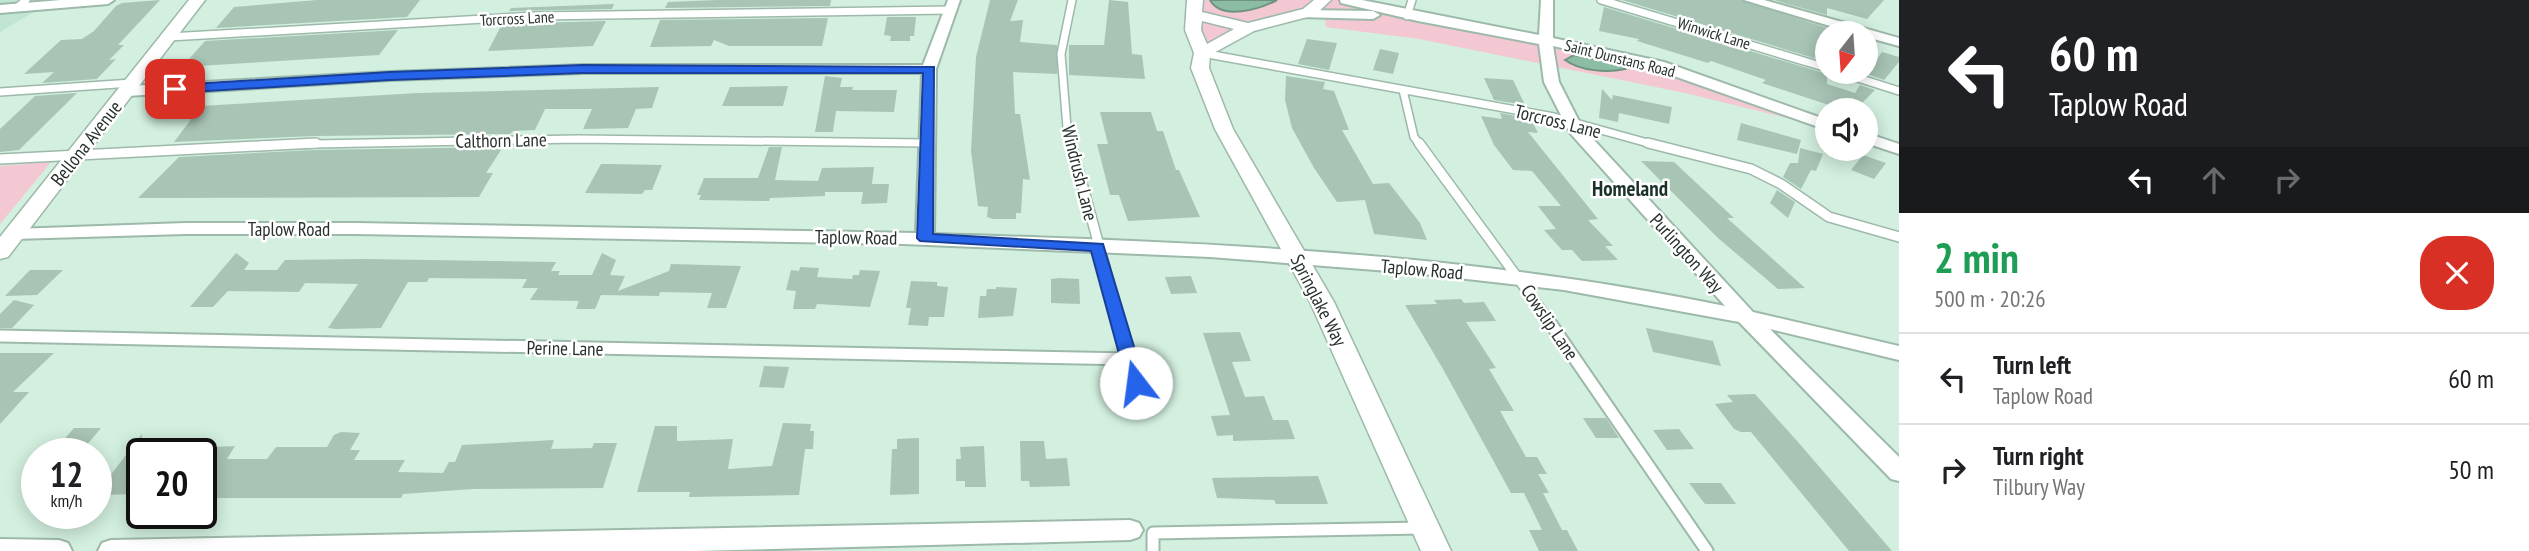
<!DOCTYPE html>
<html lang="en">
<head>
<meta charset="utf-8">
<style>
  body { margin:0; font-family:"PT Sans Narrow",sans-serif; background:#f2f2f2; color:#202124; height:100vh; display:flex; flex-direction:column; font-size:26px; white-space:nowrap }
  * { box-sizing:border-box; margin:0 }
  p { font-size:23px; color:#757577 }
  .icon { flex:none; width:38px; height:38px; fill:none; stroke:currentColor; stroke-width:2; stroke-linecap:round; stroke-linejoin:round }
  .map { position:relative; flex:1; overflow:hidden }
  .side { display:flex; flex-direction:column; background:#fff; width:630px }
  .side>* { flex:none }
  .hud { background:#202124; color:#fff; overflow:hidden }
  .needle { width:46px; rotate:197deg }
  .fabs { position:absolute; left:1815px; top:21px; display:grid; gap:14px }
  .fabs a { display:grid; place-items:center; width:63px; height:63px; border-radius:50%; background:#fff; box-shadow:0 4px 18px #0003; font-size:35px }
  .speed { position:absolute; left:21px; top:438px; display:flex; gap:14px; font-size:35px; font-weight:700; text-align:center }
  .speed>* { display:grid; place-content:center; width:91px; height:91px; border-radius:50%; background:#fff; box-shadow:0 4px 18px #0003; line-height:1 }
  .speed small { font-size:18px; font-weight:400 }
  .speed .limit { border:4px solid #111; border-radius:10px; background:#fff; color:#111 }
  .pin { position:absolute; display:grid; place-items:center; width:60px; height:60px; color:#fff; margin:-30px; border-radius:14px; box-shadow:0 4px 10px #0006 }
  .me { position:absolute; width:77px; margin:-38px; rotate:345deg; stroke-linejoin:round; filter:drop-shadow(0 0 5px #0008) }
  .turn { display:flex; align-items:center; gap:24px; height:147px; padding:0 35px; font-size:32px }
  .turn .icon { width:91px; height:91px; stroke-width:2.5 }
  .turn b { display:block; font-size:49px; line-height:60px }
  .lanes { display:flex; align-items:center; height:66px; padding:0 35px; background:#0003; justify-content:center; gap:35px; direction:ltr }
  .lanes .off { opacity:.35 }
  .round { display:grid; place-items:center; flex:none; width:74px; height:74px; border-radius:28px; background:#f2f2f2 }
  .headline { display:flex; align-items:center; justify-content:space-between; height:119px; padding:0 35px }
  h1 { font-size:42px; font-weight:700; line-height:52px; color:#1e9e55 }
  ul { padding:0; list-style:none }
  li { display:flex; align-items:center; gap:21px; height:91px; padding:0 35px; border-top:2px solid #e0e0e0 }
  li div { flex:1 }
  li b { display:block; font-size:26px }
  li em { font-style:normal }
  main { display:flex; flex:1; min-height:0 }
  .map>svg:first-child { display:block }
  .built { fill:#c0e5d2 }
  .green { fill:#f3c8d2 }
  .water { fill:#8cbca4; stroke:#6e9380; stroke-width:2 }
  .building { fill:#a8c4b5 }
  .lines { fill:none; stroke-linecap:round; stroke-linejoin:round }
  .service-far2-casing { stroke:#9db9aa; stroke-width:10 }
  .service-far1-casing { stroke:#9db9aa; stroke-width:12 }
  .service-casing { stroke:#9db9aa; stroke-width:15 }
  .minor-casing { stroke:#9db9aa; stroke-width:4 }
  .tertiary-casing { stroke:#9db9aa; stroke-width:3 }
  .service-far2 { stroke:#fff; stroke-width:7 }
  .service-far1 { stroke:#fff; stroke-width:9 }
  .service { stroke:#fff; stroke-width:11 }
  .minor { fill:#fff; fill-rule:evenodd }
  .tertiary { fill:#fff; fill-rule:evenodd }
  .route { fill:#2563eb; stroke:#184099; stroke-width:2 }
  .labels { text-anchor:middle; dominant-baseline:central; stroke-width:5; stroke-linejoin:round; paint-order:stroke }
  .far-street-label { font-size:16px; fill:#27322d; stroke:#fff }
  .street-label { font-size:19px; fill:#27322d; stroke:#fff }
  .neighbourhood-label { font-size:21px; font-weight:bold; fill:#1a3227; stroke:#fff }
</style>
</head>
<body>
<main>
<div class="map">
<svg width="1899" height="551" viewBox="0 0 1899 551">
  <rect width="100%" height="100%" fill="#d2efdf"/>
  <path class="built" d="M0,0H73L44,6L0,32Z"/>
  <g class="green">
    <path d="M1202,0H1339L1372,11L1568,47L1647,65L1795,120L1685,93L1419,39L1326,27L1325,12C1301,14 1274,14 1251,22C1235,28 1217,46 1200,41Z"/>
    <path d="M51,162L0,224V166Z"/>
  </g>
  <g class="water">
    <path d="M1210,0H1277C1260,9 1222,21 1210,0Z"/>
    <path d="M1574,55L1621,64L1625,69C1607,73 1580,71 1565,60Z"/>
  </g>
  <g class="building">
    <path d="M160,0L118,45H124L109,60L116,59L97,79L42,83L54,72L24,74L61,40L82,39L94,31L116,6L122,3Z"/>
    <path d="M317,0H420L407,17L216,28L234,7Z"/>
    <path d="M717,0H831L830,6L665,8L668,2Z"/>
    <path d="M990,0H1018L1010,21L1023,20L1020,42L1057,45V74L1013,72L1015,114H1020L1030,180L1023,179L1021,213H1016V219H993L987,217L988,207L978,206L971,151L976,57Z"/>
    <path d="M1109,0L1128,2L1132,54L1142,55L1145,79L1069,75V45H1104Z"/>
    <path d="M1622,0H1741L1827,28V62Z"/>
    <path d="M1774,0H1884L1867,19L1827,8V15Z"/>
    <path d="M614,4L612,9L509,11L511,8Z"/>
    <path d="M1604,7L1827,74V84L1855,93L1860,85L1875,90L1855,110H1844L1762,83L1766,80L1711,61L1708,63L1637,41L1639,39L1599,31Z"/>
    <path d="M916,17L914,36H910V41H890L891,36L884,35L887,17Z"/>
    <path d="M828,18L822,46H729L714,40L711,46L650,47L660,20Z"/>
    <path d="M606,21L593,46L488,51L502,24Z"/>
    <path d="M398,30L379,55L182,67L205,41Z"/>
    <path d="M1307,39L1337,43L1329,70L1298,64Z"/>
    <path d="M1380,49L1399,53L1393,74L1373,70Z"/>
    <path d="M1882,52L1899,57V62L1884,80L1867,74Z"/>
    <path d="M825,76L842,78L840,87H853L852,90H897L894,112L836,111L833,132H815Z"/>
    <path d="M1286,76L1325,82L1323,89L1334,91L1349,130H1342L1373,184L1389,183L1420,223L1427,240L1374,234L1365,200L1337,202L1314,168L1292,128L1285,100Z"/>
    <path d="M1484,78L1513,80L1525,105L1494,100Z"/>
    <path d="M788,86L783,106H722L730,87Z"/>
    <path d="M659,87L652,108L636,109L628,128L583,129L592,109H545L535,130L513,131L510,134L316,136L174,142L201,106L418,93Z"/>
    <path d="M1602,89L1612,100L1613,95L1672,107L1669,124L1619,113L1618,122L1599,118Z"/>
    <path d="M77,93L19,150L0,152V129L35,96Z"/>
    <path d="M1100,112H1151L1157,131H1163L1176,170H1179L1200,217L1128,221L1119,195H1110L1097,144H1108Z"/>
    <path d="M1500,113L1531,119L1538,133L1528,132L1598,219L1588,220L1613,246H1605L1618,260L1582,261L1572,250H1562L1544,230L1556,229L1538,206H1561L1532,171L1513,170L1494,145L1481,116L1502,119Z"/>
    <path d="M1741,123L1801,140L1797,154L1737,140Z"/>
    <path d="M503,147L486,173H493L479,197L138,198L179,157L313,150Z"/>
    <path d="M769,147H782L775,180L818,181L822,168L874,167L872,184H889L887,203L861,204L863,192H825V196L770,198L769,201L699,200L701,195H697L704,178H758Z"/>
    <path d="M1800,148L1823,154L1816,171L1811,170L1801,189L1783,177L1790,163H1798Z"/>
    <path d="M1863,155L1886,163L1874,179L1851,170Z"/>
    <path d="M1641,161L1674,162L1734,218H1727L1805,288L1778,289L1718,238Z"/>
    <path d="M601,164H609L662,165L652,190H645L642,194L585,193Z"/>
    <path d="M1777,190L1795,202L1788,218L1770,203Z"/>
    <path d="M236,253L249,263L244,270H277L285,260L364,259L556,262L551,271H560L558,275H592L602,253L616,260L610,275L625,276L618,291L669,271L671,264L741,266L726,308H707L712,293L660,292L659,296L601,295L595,309H576L579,301L530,300L538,288H522L527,279L429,278L427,282H408L381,328L336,329L328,328L358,284L305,283L299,292L228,291L213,307H190Z"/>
    <path d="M800,267L819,268L817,277L852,279L853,275H859L860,270L880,271L870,307L817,304L815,309H793L796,291L786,290L791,270L799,271Z"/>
    <path d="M30,270H63L37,295L5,296Z"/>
    <path d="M1191,276L1197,293L1171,294L1165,277Z"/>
    <path d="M1059,278L1079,279L1080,304L1051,303V279Z"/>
    <path d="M911,281L937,282V286L948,287L944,317H929L928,326L908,325L911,308H906Z"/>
    <path d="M996,287L1017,288L1013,316L978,318L980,296H986L987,289H996Z"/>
    <path d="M1461,299L1464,303L1484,302L1496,321L1466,322L1496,368L1489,369L1514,411H1500L1526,457H1537L1547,474H1538L1549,493H1543L1562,530H1567L1578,551H1539L1529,530H1542L1524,493H1511L1443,369L1405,305L1437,304L1434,300Z"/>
    <path d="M14,300L34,305L12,328H0V314Z"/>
    <path d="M1646,328L1713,341L1721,366L1653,352Z"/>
    <path d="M1240,332L1251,361L1232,362L1245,397L1264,396L1273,420H1288L1295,439L1233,441V435L1217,436L1211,416L1230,415L1203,333Z"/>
    <path d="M0,353H54L13,392H29L0,424Z"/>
    <path d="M764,366L789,367L784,388L759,387Z"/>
    <path d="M1755,394L1798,442L1892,551H1849L1751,432H1741L1734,429L1715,404L1733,402L1727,395Z"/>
    <path d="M1583,418H1606L1619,438H1596Z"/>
    <path d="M783,423L811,424L810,431H814L813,449H805L799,495L689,497L690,492H637L655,426H677V441L733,439L728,469L772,466Z"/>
    <path d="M74,428H101L80,453H52Z"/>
    <path d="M1679,429L1694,449L1667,450L1653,430Z"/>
    <path d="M341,432L360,433L350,450H360L354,460H405L398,472L443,473L449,462H455L462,445L554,440L551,449L592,448L594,443H617L603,488L473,489L403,494L401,498H201V460H205L213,447L235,446L227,459H267L276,447H327L334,435Z"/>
    <path d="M142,434V494L96,495V494Z"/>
    <path d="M919,438V494L890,495L892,449H897V439Z"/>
    <path d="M1020,441H1044L1046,459L1067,458L1070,486L1030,487L1029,481H1021Z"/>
    <path d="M984,446L986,487H965V481H956V459H961L960,447Z"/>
    <path d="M1318,476L1328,504H1276L1274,500L1217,498L1212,478Z"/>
    <path d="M1689,483H1721L1736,504H1705Z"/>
  </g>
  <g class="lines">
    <defs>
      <g id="service-far2">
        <path d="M1601,0L1827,68"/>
        <path d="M18,7L26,0"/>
        <path d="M1407,16L1412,0"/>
        <path d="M169,37L536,16L950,10"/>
        <path d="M1202,53L1554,117L1655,145"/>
        <path d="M1839,72L1899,91"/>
        <path d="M1403,90L1414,137L1420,145"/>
        <path d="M0,92L132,83"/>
        <path d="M262,145L578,139L926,143"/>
        <path d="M1072,145L1067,127L1061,54L1072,0"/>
      </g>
      <g id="service-far1">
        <path d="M1071,143L1121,326"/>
        <path d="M1419,143L1553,326"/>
        <path d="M1648,143L1751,169L1781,184L1829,217L1899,237"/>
        <path d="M0,159L316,143"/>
      </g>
      <g id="service">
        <path d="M1120,324L1136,383"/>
        <path d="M1551,324L1707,551"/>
        <path d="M0,336L1130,359"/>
        <path d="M1153,551V533L1422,528"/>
      </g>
      <g id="minor">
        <path d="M61,0H114L108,4L0,13V5Z"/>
        <path d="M948,0H960L936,69L934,234C1198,242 1466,252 1725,306L1570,133L1544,82L1539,44L1418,21L1341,3L1340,0H1362L1539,35L1541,0H1553V38L1664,62L1827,120V130L1654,69L1553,46L1559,82L1582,127L1753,312L1899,346V360L1770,329L1899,457V481L1891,479L1739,322L1564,290L1414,273L1210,257L903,244L356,234H185L14,239L5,234L14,229L185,223H356L916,233L922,73H583L390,80L127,96L119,91L127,86L390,72L583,65H923Z"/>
        <path d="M1744,0H1764L1899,38V46L1866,37V33H1853Z"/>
        <path d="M1304,10L1373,11L1380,15L1373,19L1299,17L1297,14Z"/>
        <path d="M1866,133L1899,144V154L1866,143Z"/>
        <path d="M1130,520L1139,523L1143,530L1139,537L1130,540L696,551H98L102,543L111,540Z"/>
        <path d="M0,539L59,540L68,543L72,551H0Z"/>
      </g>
      <g id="tertiary">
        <path d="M189,0H205L8,257L0,259V237Z"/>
        <path d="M1187,0H1203L1202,12L1248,23L1303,9L1314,0H1331L1315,15L1254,31L1210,55L1209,68L1233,129L1334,302L1451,551H1421L1310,302L1215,129L1191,68L1194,53L1185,30ZM1202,21L1234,29L1207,44L1201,30Z"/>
      </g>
    </defs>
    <use href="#service-far2" class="service-far2-casing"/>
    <use href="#service-far1" class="service-far1-casing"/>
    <use href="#service" class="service-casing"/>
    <use href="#minor" class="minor-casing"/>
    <use href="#tertiary" class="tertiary-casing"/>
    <use href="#service-far2" class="service-far2"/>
    <use href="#service-far1" class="service-far1"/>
    <use href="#service" class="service"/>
    <use href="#minor" class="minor"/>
    <use href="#tertiary" class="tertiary"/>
  </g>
  <path class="route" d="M583,65L934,67L933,234L1103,244L1145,383L1143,388H1130L1127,383L1091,251L920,241L917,238L923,73H583L390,80L175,93L169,89L175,85L390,72Z"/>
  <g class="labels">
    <g class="far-street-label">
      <text transform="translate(517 18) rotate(-3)">Torcross Lane</text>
      <text transform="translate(1714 33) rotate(17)">Winwick Lane</text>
      <text transform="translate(1620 58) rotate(14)">Saint Dunstans Road</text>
    </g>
    <g class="street-label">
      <text transform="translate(1558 121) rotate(14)">Torcross Lane</text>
      <text transform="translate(501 140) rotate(-1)">Calthorn Lane</text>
      <text transform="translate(86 143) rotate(-52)">Bellona Avenue</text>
      <text transform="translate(1080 173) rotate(76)">Windrush Lane</text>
      <text x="289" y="229">Taplow Road</text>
      <text transform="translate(856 237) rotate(1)">Taplow Road</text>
      <text transform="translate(1687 253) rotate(48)">Purlington Way</text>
      <text transform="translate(1422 269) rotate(5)">Taplow Road</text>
      <text transform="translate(1319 300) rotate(63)">Springlake Way</text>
      <text transform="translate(1550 322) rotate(56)">Cowslip Lane</text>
      <text transform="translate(565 348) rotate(1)">Perine Lane</text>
    </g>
    <g class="neighbourhood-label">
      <text x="1630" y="188">Homeland</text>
    </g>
  </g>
</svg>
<div class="fabs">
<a><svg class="needle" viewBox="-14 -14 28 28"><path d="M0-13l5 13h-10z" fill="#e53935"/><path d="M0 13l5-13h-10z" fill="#757577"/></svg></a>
<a><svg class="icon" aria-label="sound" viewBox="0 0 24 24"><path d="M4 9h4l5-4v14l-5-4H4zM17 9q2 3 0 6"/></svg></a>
</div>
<div class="speed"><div>12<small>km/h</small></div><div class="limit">20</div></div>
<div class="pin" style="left:175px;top:89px;background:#d93025"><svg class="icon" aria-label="arrive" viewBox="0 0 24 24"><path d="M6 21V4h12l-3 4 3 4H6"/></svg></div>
<svg class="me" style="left:1136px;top:383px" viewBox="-20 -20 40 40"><circle r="19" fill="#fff"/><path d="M0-13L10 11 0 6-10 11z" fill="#2563eb"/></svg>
</div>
<section class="side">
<div class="hud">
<div class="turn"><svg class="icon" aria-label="left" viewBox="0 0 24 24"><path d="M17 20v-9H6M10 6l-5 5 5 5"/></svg><div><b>60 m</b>Taplow Road</div></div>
<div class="lanes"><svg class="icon" aria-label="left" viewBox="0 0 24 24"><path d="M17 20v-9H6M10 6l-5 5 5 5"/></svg><svg class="icon off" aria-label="ahead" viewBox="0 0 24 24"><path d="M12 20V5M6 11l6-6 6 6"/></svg><svg class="icon off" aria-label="right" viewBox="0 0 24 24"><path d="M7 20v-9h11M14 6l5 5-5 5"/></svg></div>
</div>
<div class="headline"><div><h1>2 min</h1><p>500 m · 20:26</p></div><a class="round" style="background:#d93025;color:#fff"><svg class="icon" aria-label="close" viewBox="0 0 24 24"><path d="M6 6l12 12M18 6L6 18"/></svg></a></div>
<ul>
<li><svg class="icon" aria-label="left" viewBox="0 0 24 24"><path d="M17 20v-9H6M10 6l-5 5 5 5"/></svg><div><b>Turn left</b><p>Taplow Road</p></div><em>60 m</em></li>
<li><svg class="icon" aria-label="right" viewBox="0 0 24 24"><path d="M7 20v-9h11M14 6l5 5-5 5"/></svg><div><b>Turn right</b><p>Tilbury Way</p></div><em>50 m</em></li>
</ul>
</section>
</main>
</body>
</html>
